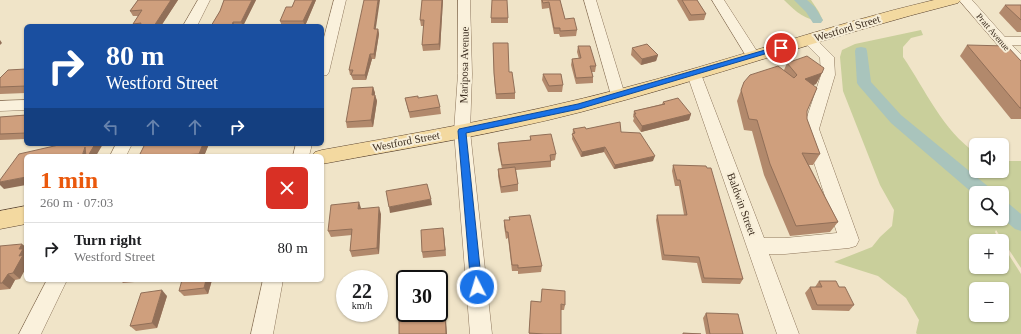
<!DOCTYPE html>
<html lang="en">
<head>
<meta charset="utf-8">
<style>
  body { margin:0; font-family:Georgia,serif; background:#f2f2f2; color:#202124; height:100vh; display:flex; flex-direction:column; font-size:15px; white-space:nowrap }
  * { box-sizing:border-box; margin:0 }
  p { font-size:13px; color:#757577 }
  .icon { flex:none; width:22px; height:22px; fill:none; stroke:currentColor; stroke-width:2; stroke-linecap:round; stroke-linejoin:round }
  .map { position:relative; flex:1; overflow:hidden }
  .drawer { position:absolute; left:24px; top:154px; width:300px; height:128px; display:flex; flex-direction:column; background:#fff; border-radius:6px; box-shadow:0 1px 3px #0004 }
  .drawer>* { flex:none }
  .hud { position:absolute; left:24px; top:24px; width:300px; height:122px; border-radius:6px; box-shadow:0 1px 3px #0004; background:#1a4fa0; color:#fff; overflow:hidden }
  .controls { position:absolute; left:969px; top:138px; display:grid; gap:8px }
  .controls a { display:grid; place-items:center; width:40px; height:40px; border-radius:6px; background:#fff; box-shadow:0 1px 3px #0004; font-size:20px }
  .speed { position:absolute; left:336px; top:270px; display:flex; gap:8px; font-size:20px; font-weight:700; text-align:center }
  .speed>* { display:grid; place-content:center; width:52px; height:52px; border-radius:50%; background:#fff; box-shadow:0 1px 3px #0004; line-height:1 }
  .speed small { font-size:10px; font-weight:400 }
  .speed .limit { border:2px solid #111; border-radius:6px; background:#fff; color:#111 }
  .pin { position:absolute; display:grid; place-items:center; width:34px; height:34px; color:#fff; margin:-17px; border:2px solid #fff; border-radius:50%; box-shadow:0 1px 4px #0007 }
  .me { position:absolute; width:44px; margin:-22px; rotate:355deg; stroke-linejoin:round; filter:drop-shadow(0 0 3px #0008) }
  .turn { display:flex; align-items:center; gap:14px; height:84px; padding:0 16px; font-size:18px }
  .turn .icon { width:52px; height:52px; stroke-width:2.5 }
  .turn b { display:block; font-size:28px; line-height:34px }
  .lanes { display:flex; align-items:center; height:38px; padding:0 16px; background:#0003; justify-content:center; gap:20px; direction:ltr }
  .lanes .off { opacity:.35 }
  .round { display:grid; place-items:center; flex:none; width:42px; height:42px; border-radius:6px; background:#f2f2f2 }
  .overview { display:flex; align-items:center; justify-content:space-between; height:68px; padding:0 16px }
  h1 { font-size:24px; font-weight:800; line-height:30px; color:#ea580c }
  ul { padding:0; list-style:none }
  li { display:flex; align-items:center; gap:12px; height:52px; padding:0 16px; border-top:1px solid #e0e0e0 }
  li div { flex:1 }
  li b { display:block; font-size:15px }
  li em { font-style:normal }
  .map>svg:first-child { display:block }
  .green { fill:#c9cf9b; fill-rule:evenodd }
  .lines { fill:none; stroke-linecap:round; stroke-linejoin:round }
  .canal { fill:#a9c4bc; fill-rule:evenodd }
  .minor-casing { stroke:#8d765c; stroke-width:1 }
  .major-casing { stroke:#5b4430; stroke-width:1 }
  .minor { fill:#faf1dc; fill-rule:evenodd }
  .major { fill:#f3d9a0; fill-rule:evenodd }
  .wall { fill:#b2896c }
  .shaded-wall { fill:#916f58 }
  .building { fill:#cf9f7d; stroke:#916f58 }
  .route { fill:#1a73e8; stroke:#114b97 }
  .labels { text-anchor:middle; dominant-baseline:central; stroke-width:4; stroke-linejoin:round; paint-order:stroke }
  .far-street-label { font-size:9px; fill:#3d2e20; stroke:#f7eed8 }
  .street-label { font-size:11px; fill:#3d2e20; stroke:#f7eed8 }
</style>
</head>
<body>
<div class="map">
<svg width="1021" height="334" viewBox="0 0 1021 334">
  <rect width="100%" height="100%" fill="#f0e4c8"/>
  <g class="green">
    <path d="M784,0H811L819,12L823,21C806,21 796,12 784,0Z"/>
    <path d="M921,30L923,35L911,38L903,47V57C925,89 943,131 976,153V171H1002V161H1021V268L996,230L995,232L1000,241H976V267H1002V244L1021,274V334H917L916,333L919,320L906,298L878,276L834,262L872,247L880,237L892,226L894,210L880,185L843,91L840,57L842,50L855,44ZM976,193H1002V219H976ZM976,289H1002V315H976Z"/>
  </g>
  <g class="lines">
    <g class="canal">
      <path d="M794,0H807L815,7L823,20L821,23H813L806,12Z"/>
      <path d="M861,47L866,48L867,51L871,82L901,115L990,188L992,193H976V196L891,123L859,86L857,83L855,51L856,48Z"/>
      <path d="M1002,201L1008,203L1021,214V231L1015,229L1002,218Z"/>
    </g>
    <defs>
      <g id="minor">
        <path d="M198,0H210L197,26H183Z"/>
        <path d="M334,0H346L329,72L327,75L322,76V45Z"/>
        <path d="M458,0H470L472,74L470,131L492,334H470L454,131L458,74Z"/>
        <path d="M584,0H596L625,95L623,98L618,100L613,98L611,95Z"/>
        <path d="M712,0H724L760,56L758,59L753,60L748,59Z"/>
        <path d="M959,0H972L1005,37H1021V45H1012L1021,54V67L1016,66Z"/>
        <path d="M809,36L814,37L834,57L835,75L819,129L859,240L856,246L849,248L785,254H769L799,334H777L687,74L689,71L694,70L699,71L701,74L764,238H785L837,233L803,129L821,75L820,58L802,40L804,37Z"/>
        <path d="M26,100V110L0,111V101Z"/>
        <path d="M116,144H132L126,156H110Z"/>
        <path d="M296,144H312L309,156H293Z"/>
        <path d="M47,280H67L41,334H19Z"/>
        <path d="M263,280H283L273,334H251Z"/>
      </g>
      <g id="major">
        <path d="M934,0H961L958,3C831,35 708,79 581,112C496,134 408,148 322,164V156H312L315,152L322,150C422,132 522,115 620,89C725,62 828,25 934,0Z"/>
        <path d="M26,206V224L0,229V211Z"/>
      </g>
    </defs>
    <use href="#minor" class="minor-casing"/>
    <use href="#major" class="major-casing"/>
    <use href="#minor" class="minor"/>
    <use href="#major" class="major"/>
  </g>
  <g class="wall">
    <path d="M138,0H178L161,26H134L133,24L138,16H133L130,11Z"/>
    <path d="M224,0H256L243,26H211L220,11Z"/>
    <path d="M295,0H316L305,26H282L280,21L292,7Z"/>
    <path d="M422,0H443L440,50L423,51L422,45L424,26H421L420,20Z"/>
    <path d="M541,0H560L565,19L577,30L576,36L560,37L559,34H554L549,8L542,9Z"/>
    <path d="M677,0H697L706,14L704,20L689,21Z"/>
    <path d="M1005,5H1021V32H1017L999,13Z"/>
    <rect x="491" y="18" width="17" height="5"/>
    <path d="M376,29H378L379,34L375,59H372L366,80H353L351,75H350L349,70Z"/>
    <path d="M493,43L509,72L515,93V99H496L494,78Z"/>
    <path d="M967,45L1021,61V119H1011L960,56Z"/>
    <path d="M578,46L596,66L595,72H592L593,77V83L576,84L571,65L572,59H579L577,52Z"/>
    <path d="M632,48L658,55L656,61L641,65L631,55Z"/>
    <path d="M787,63L822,73L816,84L813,85L807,111V119L820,154L813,165H809L838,222L830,232L790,236L764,175L752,131L744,130L737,101L744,82L784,70Z"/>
    <path d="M26,69V93L0,94V78Z"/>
    <path d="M543,74L563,85L562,92H548L542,80Z"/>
    <path d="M373,87L375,93L374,95H375L377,101L373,127L347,128L346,122Z"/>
    <path d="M405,98H418L440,107L441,114L410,118Z"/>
    <path d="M663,102L691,114L689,120L641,132L633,121L634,118L633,117L634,111L662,104Z"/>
    <path d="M26,115V139L0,140V117Z"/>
    <path d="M573,129H586L621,132L653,161L614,169L604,152L581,157L572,139Z"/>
    <path d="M530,136L556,154L555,160L551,161V167L516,170L518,184V191L501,193L498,176V169H502L498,149V143L530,140Z"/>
    <path d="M145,144H209L204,156H139Z"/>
    <path d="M673,165L743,279L740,284L702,283L697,263L662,260L656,220L657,215H684L679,186H675L672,171Z"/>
    <path d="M361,208V209L381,214L379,254L352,257L350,251L352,235L331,237L328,231Z"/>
    <path d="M509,217L542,266L541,272L518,274V271H512L508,238L506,239L504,226V220H509Z"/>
    <path d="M443,228L446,256L423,258L422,252Z"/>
    <path d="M0,246L20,279L15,280L10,289L0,290Z"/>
    <path d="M120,280H146V281L123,283Z"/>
    <path d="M212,280L208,294L184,296L179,291Z"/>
    <path d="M819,281L839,287L854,305L849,311L812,310L805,293L810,287H815Z"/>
    <path d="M167,296L157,328L136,331L130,326Z"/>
    <path d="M531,301L565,305L564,310H561V334H529Z"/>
    <path d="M706,313L743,334H706L703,318Z"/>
  </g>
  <g class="shaded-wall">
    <path d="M171,0H178L161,26H154Z"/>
    <path d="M252,0H256L243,26L241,22Z"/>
    <path d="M313,0H316L305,26L303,21Z"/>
    <path d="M378,0H380L375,34L374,29Z"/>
    <path d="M442,0H443L440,50L439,44Z"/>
    <path d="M233,22L235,26H232Z"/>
    <path d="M378,29L379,34L375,59L374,54Z"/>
    <path d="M0,40L2,43L0,45Z"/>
    <path d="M370,54L372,59L366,80L365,75Z"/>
    <path d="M658,55L656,61L641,65L642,59Z"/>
    <path d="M822,73L816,84L800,90L805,79Z"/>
    <path d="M373,87L375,93L374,101L372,95Z"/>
    <path d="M375,95L377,101L373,127L371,120Z"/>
    <path d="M691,114L689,120L641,132L642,126Z"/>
    <path d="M95,144H103L96,156H82L85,147Z"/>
    <path d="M203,144H209L204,156H200L199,154Z"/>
    <path d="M605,147L604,152L581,157L582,152Z"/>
    <path d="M655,156L653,161L614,169L615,165Z"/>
    <path d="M26,177V185L4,189L0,185V182Z"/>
    <path d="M431,199L432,205L390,213L389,207Z"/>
    <path d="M359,202L361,208L360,216L358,209Z"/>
    <path d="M379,207L381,214L379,254L377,248Z"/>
    <path d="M443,228L444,234L446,256L445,250Z"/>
    <path d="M22,244L26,247V268L20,279L13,273L19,256V249Z"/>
    <path d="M8,274L15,280L10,289L2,283Z"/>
    <path d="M206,280H212L208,294L204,288Z"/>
    <path d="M162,290L167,296L157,328L152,323Z"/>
    <path d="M445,313L446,319L447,334H446Z"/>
  </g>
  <g class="building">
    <path d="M138,0H171L154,26H140L141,23L133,24L142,10L130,11Z"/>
    <path d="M224,0H252L241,22H233L232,26H211L220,11Z"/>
    <path d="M295,0H313L303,21H280L286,7H292Z"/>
    <path d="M364,0H378L374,29H378L374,54H370L365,75H351L353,70H349Z"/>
    <path d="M422,0H442L439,44L422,45L424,20H420Z"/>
    <path d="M492,0H507L508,18H491Z"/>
    <path d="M542,0H560L565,19L574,18L577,30L560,31V28H554L549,2L543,3Z"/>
    <path d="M682,0H697L706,14L691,15Z"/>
    <path d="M1005,5H1021V20Z"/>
    <path d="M493,43H508L509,72H512L515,93L496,94L494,73Z"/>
    <path d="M647,44L658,55L642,59L632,48Z"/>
    <path d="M967,45L1007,46L1021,61V108H1020Z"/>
    <path d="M578,46H590L596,66H590L593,77L576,78L572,59L581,58Z"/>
    <path d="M807,56L824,68L822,73L805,79L817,88L807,111V119L820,154L802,153L838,222L796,226L770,164L757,120L749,119L741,90L744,82L750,75L778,66L794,78L797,75L787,63Z"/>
    <path d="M26,69V86L0,87V78L8,70Z"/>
    <path d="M543,74H561L563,85L549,86Z"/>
    <path d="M373,87L372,95H375L371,120L346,122L352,88Z"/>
    <path d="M437,95L440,107L409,112L405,98L418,96V98Z"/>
    <path d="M678,98L691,114L642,126L634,114H636L634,111L665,104L663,102Z"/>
    <path d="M26,115V133L0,134V117Z"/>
    <path d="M620,122L621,132L640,133L655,156L615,165L605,147L582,152L572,134L575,133L573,129L585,127L586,129Z"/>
    <path d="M551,134L556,154L550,155L551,161L502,165L498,143L531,140L530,136Z"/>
    <path d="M63,144H95L88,156H86L85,147L82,156H26V177L0,182V180L19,154Z"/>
    <path d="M145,144H203L199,154L161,156H139Z"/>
    <path d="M673,165L706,166L707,168H711L743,279L704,278L699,257L664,255L657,215H687L680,180H677Z"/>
    <path d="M515,167L518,184L501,187L498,169Z"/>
    <path d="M427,184L431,199L389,207L386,191Z"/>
    <path d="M359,202L358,209L379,207L377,248L350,251L352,229L328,231L331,205Z"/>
    <path d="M530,215L542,266L518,268V265H512L508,232H506L504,220H510L509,217Z"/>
    <path d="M443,228L445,250L422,252L421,230Z"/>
    <path d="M22,244L19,249H23L19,256L23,255L13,273L8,274L2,283H0V246Z"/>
    <path d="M182,280H206L204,288L179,291Z"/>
    <path d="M819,281H836L839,287H845L854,305H817L810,287H822Z"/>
    <path d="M542,289L565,291V305L561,304V334H544L529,333L531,301L541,302Z"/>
    <path d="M162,290L152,323L130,326L141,293Z"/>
    <path d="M445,313L446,334H399V318Z"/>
    <path d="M706,313L738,314L743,334H710Z"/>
    <path d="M683,333L701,334H683Z"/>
  </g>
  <path class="route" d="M779,46H781L785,48L579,109L466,133L482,287L481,290L477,292L473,290L471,287L458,131L459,129L578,104Z"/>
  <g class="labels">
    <g class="far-street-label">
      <text transform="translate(993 32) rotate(49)">Pratt Avenue</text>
    </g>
    <g class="street-label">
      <text transform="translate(847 28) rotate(-17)">Westford Street</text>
      <text transform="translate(464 65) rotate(-89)">Mariposa Avenue</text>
      <text transform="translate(406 141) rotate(-11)">Westford Street</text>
      <text transform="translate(742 204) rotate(70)">Baldwin Street</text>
    </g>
  </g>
</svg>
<div class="controls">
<a><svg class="icon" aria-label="sound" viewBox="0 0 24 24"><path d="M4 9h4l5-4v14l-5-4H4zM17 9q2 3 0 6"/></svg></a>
<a><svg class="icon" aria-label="search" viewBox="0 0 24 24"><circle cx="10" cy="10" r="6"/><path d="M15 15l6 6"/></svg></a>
<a>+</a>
<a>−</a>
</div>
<div class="speed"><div>22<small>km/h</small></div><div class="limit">30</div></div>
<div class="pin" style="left:781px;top:48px;background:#d93025"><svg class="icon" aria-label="arrive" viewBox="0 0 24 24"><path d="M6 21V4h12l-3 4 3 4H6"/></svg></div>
<svg class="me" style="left:477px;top:287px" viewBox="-20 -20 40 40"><circle r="17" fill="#1a73e8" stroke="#fff" stroke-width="3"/><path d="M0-11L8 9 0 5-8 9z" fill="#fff"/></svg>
<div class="hud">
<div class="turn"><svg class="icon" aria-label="right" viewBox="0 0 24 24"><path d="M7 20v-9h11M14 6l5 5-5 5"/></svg><div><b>80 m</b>Westford Street</div></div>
<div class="lanes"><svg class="icon off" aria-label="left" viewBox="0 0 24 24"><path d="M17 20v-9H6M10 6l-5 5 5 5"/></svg><svg class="icon off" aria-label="ahead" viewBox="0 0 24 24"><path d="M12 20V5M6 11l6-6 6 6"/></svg><svg class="icon off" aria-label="ahead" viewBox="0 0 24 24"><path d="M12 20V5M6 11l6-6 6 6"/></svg><svg class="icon" aria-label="right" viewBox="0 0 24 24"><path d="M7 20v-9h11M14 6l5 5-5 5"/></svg></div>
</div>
<section class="drawer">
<div class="overview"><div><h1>1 min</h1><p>260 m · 07:03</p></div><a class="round" style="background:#d93025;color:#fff"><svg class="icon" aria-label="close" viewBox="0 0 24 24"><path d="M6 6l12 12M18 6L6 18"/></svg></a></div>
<ul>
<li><svg class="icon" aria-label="right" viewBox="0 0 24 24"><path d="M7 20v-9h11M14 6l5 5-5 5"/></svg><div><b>Turn right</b><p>Westford Street</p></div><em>80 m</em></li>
</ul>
</section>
</div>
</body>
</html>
